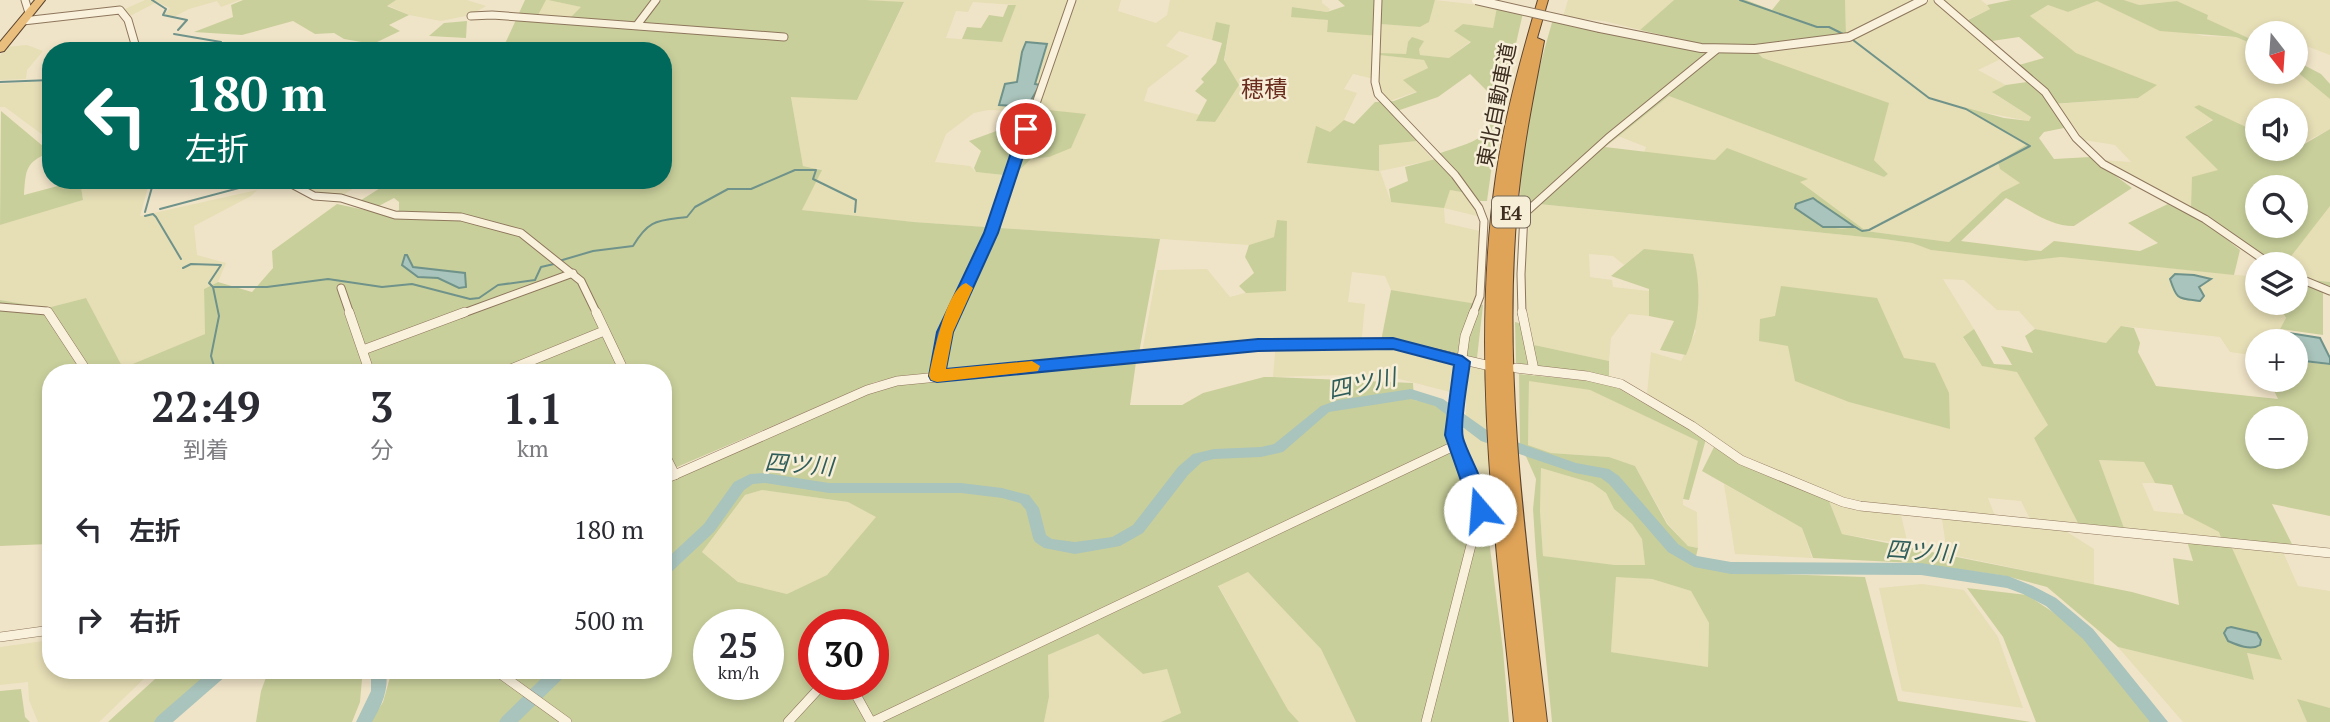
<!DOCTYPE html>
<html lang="ja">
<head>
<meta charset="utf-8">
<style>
  body { margin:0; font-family:"PT Serif","Noto Sans JP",serif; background:#f2f2f3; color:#2b2b33; height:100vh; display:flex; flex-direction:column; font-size:26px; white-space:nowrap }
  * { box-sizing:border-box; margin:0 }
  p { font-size:23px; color:#7c7c81 }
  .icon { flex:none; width:38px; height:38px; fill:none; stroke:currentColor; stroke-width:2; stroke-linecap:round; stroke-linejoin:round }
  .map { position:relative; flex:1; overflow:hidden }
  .details { position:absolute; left:42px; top:364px; width:630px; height:315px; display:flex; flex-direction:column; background:#fff; border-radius:28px; box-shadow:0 4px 10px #0003 }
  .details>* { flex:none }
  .banner { position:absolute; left:42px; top:42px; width:630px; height:147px; border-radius:28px; box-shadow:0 4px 10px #0003; background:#00695c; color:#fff; overflow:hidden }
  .needle { width:46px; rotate:163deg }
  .buttons { position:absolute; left:2245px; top:21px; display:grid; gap:14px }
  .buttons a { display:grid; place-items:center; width:63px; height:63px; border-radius:50%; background:#fff; box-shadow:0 4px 10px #0003; font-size:35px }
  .speed { position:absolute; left:693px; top:609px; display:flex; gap:14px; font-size:35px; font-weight:700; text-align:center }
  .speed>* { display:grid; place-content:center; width:91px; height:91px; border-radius:50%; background:#fff; box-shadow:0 4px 10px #0003; line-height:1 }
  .speed small { font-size:18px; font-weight:400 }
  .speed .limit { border:10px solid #d22; background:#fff; color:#111 }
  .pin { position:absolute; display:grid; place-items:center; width:60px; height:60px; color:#fff; margin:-30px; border:4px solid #fff; border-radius:50%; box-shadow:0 2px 7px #0007 }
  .me { position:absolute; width:77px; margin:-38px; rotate:342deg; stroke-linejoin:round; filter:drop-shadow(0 0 5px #0008) }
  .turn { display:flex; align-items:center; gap:24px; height:147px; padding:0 28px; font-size:32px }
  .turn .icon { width:91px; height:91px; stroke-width:2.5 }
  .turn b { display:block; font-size:49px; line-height:60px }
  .eta { display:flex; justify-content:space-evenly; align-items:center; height:119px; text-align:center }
  .eta b { font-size:42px; font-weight:600; line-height:49px }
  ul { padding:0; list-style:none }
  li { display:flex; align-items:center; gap:21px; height:91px; padding:0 28px }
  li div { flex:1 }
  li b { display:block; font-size:26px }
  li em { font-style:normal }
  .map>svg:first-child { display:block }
  .farmland { fill:#e6deb5; fill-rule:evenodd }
  .green { fill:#c9cf9b; fill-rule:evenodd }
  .water { fill:#a9c4bc; stroke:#6f938a; stroke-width:2 }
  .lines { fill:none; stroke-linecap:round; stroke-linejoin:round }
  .stream { stroke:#6f938a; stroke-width:2 }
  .river { fill:#a9c4bc; fill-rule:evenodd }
  .minor-far1-casing { stroke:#8d765c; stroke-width:9 }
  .minor-casing { stroke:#8d765c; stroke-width:10 }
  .tertiary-casing { stroke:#8d765c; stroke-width:10 }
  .trunk-casing { stroke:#5b4430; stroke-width:2 }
  .motorway-casing { stroke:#5b4430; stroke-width:2 }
  .minor-far1 { stroke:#faf1dc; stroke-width:7 }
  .minor { stroke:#faf1dc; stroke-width:9 }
  .tertiary { stroke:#faf1dc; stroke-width:8 }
  .trunk { fill:#eabe7c; fill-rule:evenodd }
  .motorway { fill:#e0a458; fill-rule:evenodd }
  .tertiary-bridge-casing { stroke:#8d765c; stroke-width:10; stroke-linecap:butt }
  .tertiary-bridge { stroke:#faf1dc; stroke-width:8 }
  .route { fill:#1a73e8; stroke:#114b97; stroke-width:2 }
  .slow { fill:#f59e0b }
  .labels { text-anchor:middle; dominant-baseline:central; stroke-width:5; stroke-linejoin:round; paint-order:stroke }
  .shield { fill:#f7eed8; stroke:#756857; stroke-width:2 }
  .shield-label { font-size:19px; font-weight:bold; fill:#3d2e20 }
  .street-label { font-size:21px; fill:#3d2e20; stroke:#f7eed8 }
  .neighbourhood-label { font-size:23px; fill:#6b2e1e; stroke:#f7eed8 }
  .water-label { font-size:23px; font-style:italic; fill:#2f5d5a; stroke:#f7eed8 }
</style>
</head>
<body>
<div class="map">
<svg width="2330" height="722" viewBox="0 0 2330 722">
  <rect width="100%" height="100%" fill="#f0e4c8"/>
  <g class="farmland">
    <path d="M145,0H240L221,7L217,1L189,9L172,18L165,14L170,8L157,2L130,16L125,9Z"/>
    <path d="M396,0H467L486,6L471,15L441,21L409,15L387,5Z"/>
    <path d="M546,0H548L582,7L570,18L537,15Z"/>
    <path d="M866,0H1121L1118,11L1156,23L1167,15L1170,0H1322V3L1330,9L1328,12L1293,7L1291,16L1328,20L1327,32L1380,24L1420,27L1429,22L1435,0L1497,7L1493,28L1463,24L1455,32L1471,41L1449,58L1420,55L1419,49L1408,42L1406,54L1380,55L1424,60L1428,68L1404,80L1418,91L1387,102L1380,93L1378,80L1353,74L1344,89L1357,93L1344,120L1330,132L1307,163L1379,171V145L1417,141L1433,160L1380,171L1391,202L1450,190L1467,193L1481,217L1444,208L1445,223L1480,231L1478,295L1475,304L1391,290L1385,276L1352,272L1348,302L1365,304L1361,346H1388L1456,363L1450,392L1380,374L1273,377L1276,341L1142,352L1157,270L1207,269L1230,297L1252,291H1285L1274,237L1249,245L914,222L802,210L821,169L803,166L791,96L857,100L904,3ZM973,2L1015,5L1002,42L946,38L956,11L968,12ZM1216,23L1230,25L1215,122L1197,121L1200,115L1144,101L1148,88L1189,56L1166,46L1179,31L1212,40ZM1029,108L1049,157L1031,159L1013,176L976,172L970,166L935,162L946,134L974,113L988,110L1027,112Z"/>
    <path d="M1568,0H1674L1640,30L1604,21L1563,17Z"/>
    <path d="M1845,0H1916L1846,34Z"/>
    <path d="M1930,0H1981L1987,5L1990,9L1964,21L2003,58L1978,70L2006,85L1993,93L2031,117L2029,121L1966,109L2026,145L2000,169L2021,183L2002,192L1949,242L1866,231L1799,182L1806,179L1715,160L1644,153L1646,147L1618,136L1669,96L1884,177L1888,174L1874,160L1756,51L1860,35Z"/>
    <path d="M2124,0H2330V55L2309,47L2296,54V33H2258L2257,42L2206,19L2208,15L2177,1L2138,5Z"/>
    <path d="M2097,1L2119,11L2203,36L2236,37L2257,46L2258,72L2296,71L2330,99V129L2296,147V110H2258L2257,132L2199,105L2195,107L2213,119L2185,137L2219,170L2191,209L2102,160L2131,162L2115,145L2084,140L2057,104L2138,98L2156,85L2076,53L2029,17L2048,5L2068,12Z"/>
    <path d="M27,45L43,51L27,70L26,79L0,80V56L6,47Z"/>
    <path d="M51,81V141L5,107H0V84Z"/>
    <path d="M80,180H150L140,216L257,190L251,196L194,226L197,255L226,263L218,282L204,289L205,334L123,368L86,298L47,308L0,300V225L83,200Z"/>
    <path d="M290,180H367L343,195H315Z"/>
    <path d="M1537,204L1884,239L1912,243L1931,250L2026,261L2061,257L2257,277L2258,303H2277L2286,319L2280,329L2281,341H2258L2257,356L2230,352L2220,337L2122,326L2106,343L2035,329L2019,311L1997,310L1964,280L1943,279L1974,329L1963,338L1982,366L2017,371L2049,426L2034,438L2078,523L2030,519L2021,501L1988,498L1995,516L1856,502L1742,457L1647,394L1651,352L1681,361L1696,331L1644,249L1624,265L1613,256L1589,254L1590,277L1612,280L1613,287L1649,291V316L1629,314L1611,338L1609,361L1534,345L1528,325L1523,268L1531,213Z"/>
    <path d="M2330,205V282L2312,280L2296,272V264H2285Z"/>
    <path d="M1466,366L1486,369L1487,433L1466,415Z"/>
    <path d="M1529,380L1590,390L1699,441L1683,499V505L1697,512L1698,548L1688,546L1668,524L1635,466L1609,457L1551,453L1528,445Z"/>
    <path d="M1460,424L1489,441L1488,518L1484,515L1463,449Z"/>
    <path d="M2099,460L2144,462L2155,483H2142L2154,511L2184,514L2219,532L2221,538L2124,528Z"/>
    <path d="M1541,468L1592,483L1606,493L1614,509L1632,524L1642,539L1645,565H1615L1543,556L1540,511Z"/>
    <path d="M1724,484L1802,528L1812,558L1735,554Z"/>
    <path d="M762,490L848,502L877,517L827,575L787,594L738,582L702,552L745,495Z"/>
    <path d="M1829,501L1848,508L1901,515L1908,545L1842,534Z"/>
    <path d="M1942,519L2064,530L2094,549V585L1947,554Z"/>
    <path d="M2230,545L2283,552L2298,586L2330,591V708L2297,700L2307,722H2183L2118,647L2254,680L2246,653L2281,659Z"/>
    <path d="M1248,572L1321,649L1356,722H1299L1288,710L1218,585Z"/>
    <path d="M1616,576L1652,579L1691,591L1709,623L1708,667L1611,652Z"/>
    <path d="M1922,584L1964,590L1998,637L2023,708L1902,691L1879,588Z"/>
    <path d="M1099,634L1143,674L1167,669L1181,713L1161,722H1044L1049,697L1048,655Z"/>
    <path d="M51,640V670H153L99,722H38L29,700L28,682L0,685V647Z"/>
  </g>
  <g class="green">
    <path d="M243,0H396L387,6L409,15L389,25L400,31L373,44L344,39L334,33L315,34L293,21L242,35L194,32L233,17L231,5Z"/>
    <path d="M525,0H546L538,15L570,18L581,7L548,0H866L904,2L857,100L791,97L803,166L822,170L802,210L914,222L1160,239L1139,353L898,377L875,382L663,473V373H51V553L49,544L0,546V300L47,308L86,298L123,368L205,334L204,289L218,282L252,292L273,268L272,251L337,204L393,216L399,210V202L394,198L375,208L358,202L393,180H663V51H466L478,47L504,46Z"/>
    <path d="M1338,0H1435L1429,22L1420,27L1380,24V36L1327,32L1328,20L1291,17L1292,7L1327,12L1345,6Z"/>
    <path d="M1674,0H1746L1772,10L1780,0H1845L1846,34L1780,44L1715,47L1640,30Z"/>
    <path d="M2011,0H2124L2139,5L2177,1L2208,15L2207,19L2257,42V46L2236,37L2160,31L2097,1L2068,12L2048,5L2030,16L2076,53L2157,85L2138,98L2052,104L2064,128L2044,132L2039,138L2054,159L2090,157L2132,188L2074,226C2051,227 2026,208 2006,198L1961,241L2041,251L2054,241L2140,251L2158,243L2128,223L2168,204L2208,224L2240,250L2234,275L2061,257L2026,261L1931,250L1912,243L1884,239L1520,202C1520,140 1536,78 1553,19L1681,47L1756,51L1763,58L1889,103L1874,160L1888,174L1884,177L1669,96L1605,147L1715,160L1727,148L1808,179L1800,182L1866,231L1949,242L2002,192L2020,183L2000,169L1998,162L2026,145L1966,110L1967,108L2004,118L2029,121L2031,117L1992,92L2006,85L2034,81L2019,65L2044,58L2019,37L1992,41L1968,20L1990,9L1987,5ZM1813,198L1817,201L1855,227C1833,232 1808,224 1796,204Z"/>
    <path d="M1008,5H1016L1002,42L962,39L967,27L981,28L989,15L1003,17Z"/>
    <path d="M1497,7L1523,13L1498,122L1487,201H1480L1467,193L1450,190L1444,208L1391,202L1389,189L1408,181L1405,167L1439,158L1438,154C1476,140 1488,143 1497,101L1470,74L1438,97L1391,113L1417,141L1379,145V171L1307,163L1316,126L1330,132L1344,120L1354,124L1375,102L1394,101L1417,92L1403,80L1428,68L1424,60L1379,55V53L1406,54L1408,42L1412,37L1424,41L1419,49L1420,55L1449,58L1471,42L1454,31L1463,24L1493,28Z"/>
    <path d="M467,21L466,38L429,36L444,23Z"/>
    <path d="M1216,22L1230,25L1224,60L1239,85L1215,122L1196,121L1207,100L1195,91L1204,82L1201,79L1216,63L1222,43L1212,40Z"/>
    <path d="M2296,61L2321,74L2330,84V99L2296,71Z"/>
    <path d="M2199,105L2257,132L2258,149H2296L2330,129V206L2285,264C2257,264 2214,225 2191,209L2192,177L2218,170L2185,137L2213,120L2194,107ZM2258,187H2296V226H2258Z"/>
    <path d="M1029,108L1086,114L1071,148L1049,157L1031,159L1013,176L976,172L974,168L981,151L969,141L999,130H1020Z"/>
    <path d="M1,111L50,152C25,163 26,169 24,195L80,180L83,200L0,225Z"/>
    <path d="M1277,220L1287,221L1286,291L1246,293L1239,286L1254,273L1245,257L1249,245L1274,237Z"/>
    <path d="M1644,249L1693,254C1702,288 1700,323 1686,355L1660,350L1674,321L1649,316V289L1611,276Z"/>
    <path d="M2296,272L2312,280L2330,282V290L2323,291V335L2280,329L2286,318L2277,303H2296Z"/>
    <path d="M1781,286L1877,298L1904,358L1935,363L1949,393L1950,429L1849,402L1795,381L1788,346L1759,341L1760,319L1775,316Z"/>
    <path d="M1391,290L1483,305L1477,358L1381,341Z"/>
    <path d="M1515,322L1528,325L1534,345L1609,361V379L1516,365Z"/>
    <path d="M2121,326L2134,328L2140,343L2138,352L2156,386L2278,399L2269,380H2296V361L2330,365V516L2272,504L2293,546L2228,539L2282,660L2247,653L2254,680L2118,647L2047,587L2006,576L1915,563L1813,558L1802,528L1702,471L1714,447L1735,460L1829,501L1842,534L2132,592L2179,605L2173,558L2193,561L2187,541L2223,544L2219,532L2184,514L2172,485L2155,483L2144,462L2099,460L2124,528L2078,523L2034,438L2048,425L2017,372L1982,366L1963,337L1974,329L1994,364L2012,365L2001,346L2033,353L2025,336L2035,329L2106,343ZM2258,418H2296V457H2258Z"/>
    <path d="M1136,362L1130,405H1182L1203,393L1264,377H1273L1413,383L1414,400L1431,403L1447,413L1487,524L1503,650L1509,722H1356L1321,649L1248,572L1218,586L1288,710L1299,722H1161L1181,713L1167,669L1143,674L1098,634L1048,655L1049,697L1044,722H370L383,702L391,674L390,670H663V484L873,391L900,383ZM762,490L848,502L876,517L827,575L787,594L738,582L702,552L745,495ZM709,625H768V684H709ZM814,625H873V684H814Z"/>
    <path d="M1519,374L1609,383L1706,439L1689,500L1683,499L1698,441L1590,390L1529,381L1528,445L1551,453L1609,457L1635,466L1667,524L1688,546L1698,548L1694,565L1724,572L1865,577L1898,701L2031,722H1552L1536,555L1533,509L1536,479L1520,443ZM1541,468L1592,483L1606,493L1614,509L1632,524L1642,539L1645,565H1615L1543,556L1540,511ZM1616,577L1652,579L1691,591L1709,623L1708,667L1611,652Z"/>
    <path d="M1967,588L2027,595L2056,614L2094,648L2153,722H2036L2003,637Z"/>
    <path d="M160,670H212L155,722H108L155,679Z"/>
    <path d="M354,670L362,679L360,702L352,722H256L261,691L268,672Z"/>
    <path d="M21,689L25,717L30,722H0V691Z"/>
    <path d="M2297,699L2330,708V722H2307Z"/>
  </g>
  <g class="water">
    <path d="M1026,42L1047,44L1035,84L1040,85L1027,107L999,105L1005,84L1017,82L1022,52Z"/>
    <path d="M1813,198L1817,201L1855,227H1823L1795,208L1796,204Z"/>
    <path d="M405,255H407L413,267L465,273L466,287L459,288L438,278L418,277L402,265Z"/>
    <path d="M2175,274L2194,275L2211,279L2199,287L2204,296L2200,301C2177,298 2177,300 2170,279Z"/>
    <path d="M2283,332L2320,338L2330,358V364L2296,360V341H2281L2280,334Z"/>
    <path d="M2231,627L2257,633L2261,640L2260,645C2251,651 2237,645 2228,641L2224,633L2227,628Z"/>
  </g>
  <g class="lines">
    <g class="stream">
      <path d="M152,0L166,9L163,15L187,20L178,30"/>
      <path d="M1740,0L1817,27H1829L1843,34"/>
      <path d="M174,34L221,42L200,51"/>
      <path d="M1853,40L1929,98L1966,109L2030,146L1869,230L1862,231L1855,227"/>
      <path d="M0,82L51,80"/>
      <path d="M160,209L269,180"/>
      <path d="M145,212L154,180"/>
      <path d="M145,216L153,214L156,217L181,259"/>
      <path d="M559,261L593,251L633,246C649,219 657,221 687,217L695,207L728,189H751L795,170H816L813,179L856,200L855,212"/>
      <path d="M183,268L191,264L221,265L209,283L213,287H267L328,279L382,287L412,284L470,299L479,298L498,285L535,280L541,267L554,264"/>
      <path d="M213,287L219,316L211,356L216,373"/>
    </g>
    <g class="river">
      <path d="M1411,389L1443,399L1491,433L1576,463L1609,469L1619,476L1678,544L1697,556L1731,562L1921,563L2008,576L2033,586L2056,598L2093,629L2168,722H2150L2083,639L2046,606L2023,594L2007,588L1921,575L1731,574L1694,567L1668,552L1609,484L1601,478L1575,473L1481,441L1435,406L1411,399L1329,412L1283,452L1261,457L1214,459L1202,462L1188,475L1143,533L1120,546L1075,554L1044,548L1035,542L1033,538L1026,510L1020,503L1002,498L961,493H829L765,483L753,484L744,490L714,532L668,575L663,577V562L704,524L734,482L750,474L765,473L829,483H961L1002,488L1029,495L1039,508L1046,535L1052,539L1075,542L1112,537L1133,525L1178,467L1193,454L1214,449L1261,447L1274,444L1321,406L1338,400Z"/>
      <path d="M211,670H229L227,675L173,722H154L157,717Z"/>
      <path d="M371,670H386C389,690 382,705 372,722H356L371,691Z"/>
      <path d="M550,670H568L566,675L518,722H499L502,717Z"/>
    </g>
    <defs>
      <g id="minor-far1">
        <path d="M25,0L29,13"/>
        <path d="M1378,0L1375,82L1378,94L1455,175L1479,208L1484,221L1480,296L1473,314"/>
        <path d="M1938,0L2045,92L2076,138L2103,164L2205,219L2270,264"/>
        <path d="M471,16L492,15L784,37"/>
        <path d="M23,21L120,10L128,20L137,51"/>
        <path d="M637,25L656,0"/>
        <path d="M284,180L314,196L341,198L395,215L461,217L521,233L581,281L597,314"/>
        <path d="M2296,277L2330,291"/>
        <path d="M341,288L350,314"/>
        <path d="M0,307L47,311L49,314"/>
        <path d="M461,314L573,273"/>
        <path d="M953,314L991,233L1072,0"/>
        <path d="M1522,314L1521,274L1524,214L1608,138L1716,50"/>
      </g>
      <g id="minor">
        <path d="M48,312L88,373"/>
        <path d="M349,312L370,373"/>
        <path d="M596,312L625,373"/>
        <path d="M1522,312L1534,370"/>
        <path d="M363,350L465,312"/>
        <path d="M1516,368L1587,376L1621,384L1692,426L1741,460L1843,502L1860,506L2330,553"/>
        <path d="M501,373L604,331"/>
        <path d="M937,376L945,331L954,312"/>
        <path d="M663,451L675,475"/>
        <path d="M663,480L867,390L897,381L1287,343L1393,344L1486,365"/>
        <path d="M0,637L51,630"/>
        <path d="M495,670L567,722"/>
        <path d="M850,684L871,722"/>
        <path d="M788,722L823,684"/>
        <path d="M872,722L1456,445"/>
        <path d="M1426,722L1480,510L1456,445L1453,425L1465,336L1474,312"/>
      </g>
      <path id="tertiary" d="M1600,28L1701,48L1755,49L1849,37L1923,0"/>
      <path id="trunk" d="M35,0H45L4,51L0,52V42Z"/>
      <path id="motorway" d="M1538,0H1548L1537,38L1544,41C1533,97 1522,152 1517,209C1502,379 1527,553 1547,722H1514C1496,542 1470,356 1496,176C1505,116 1521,58 1538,0Z"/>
    </defs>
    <use href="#minor-far1" class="minor-far1-casing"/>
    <use href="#minor" class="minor-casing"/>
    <use href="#tertiary" class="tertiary-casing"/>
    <use href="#trunk" class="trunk-casing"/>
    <use href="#motorway" class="motorway-casing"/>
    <use href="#minor-far1" class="minor-far1"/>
    <use href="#minor" class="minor"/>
    <use href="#tertiary" class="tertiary"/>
    <use href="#trunk" class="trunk"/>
    <use href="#motorway" class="motorway"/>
    <defs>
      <path id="tertiary-bridge" d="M1476,0L1600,28"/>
    </defs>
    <use href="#tertiary-bridge" class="tertiary-bridge-casing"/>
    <use href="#tertiary-bridge" class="tertiary-bridge"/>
  </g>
  <path class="route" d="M1026,125L1032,129L998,233L953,332L946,369L1258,339L1393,338L1462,356L1470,362C1468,379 1459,424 1463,438C1468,457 1495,498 1486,515H1473L1445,435L1454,365L1393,349L1258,351L937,382L931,380L929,376L937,332L984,233L1019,129Z"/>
  <path class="slow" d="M966,283L973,288L953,332L946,369L1032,361L1040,366L1038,371L937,382L931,380L929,376C933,357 946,289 966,283Z"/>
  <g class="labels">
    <rect class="shield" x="1492" y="196.5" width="38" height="31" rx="5"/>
    <g class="shield-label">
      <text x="1511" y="212">E4</text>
    </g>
    <g class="street-label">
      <text transform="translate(1496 105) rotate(-79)">東北自動車道</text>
    </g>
    <g class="neighbourhood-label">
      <text x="1264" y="88">穂積</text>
    </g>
    <g class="water-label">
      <text transform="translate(1362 383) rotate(-12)">四ツ川</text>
      <text transform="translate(799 464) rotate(4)">四ツ川</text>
      <text transform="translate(1920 551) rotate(4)">四ツ川</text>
    </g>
  </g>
</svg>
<div class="buttons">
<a><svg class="needle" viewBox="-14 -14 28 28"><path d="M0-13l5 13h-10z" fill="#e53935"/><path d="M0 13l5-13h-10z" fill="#7c7c81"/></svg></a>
<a><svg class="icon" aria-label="sound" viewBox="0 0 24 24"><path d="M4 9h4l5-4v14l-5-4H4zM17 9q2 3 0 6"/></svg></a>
<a><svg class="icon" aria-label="search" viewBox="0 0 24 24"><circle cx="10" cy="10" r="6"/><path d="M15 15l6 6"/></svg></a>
<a><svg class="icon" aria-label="layers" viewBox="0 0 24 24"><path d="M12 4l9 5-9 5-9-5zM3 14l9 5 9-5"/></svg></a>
<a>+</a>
<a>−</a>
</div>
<div class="speed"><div>25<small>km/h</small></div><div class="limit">30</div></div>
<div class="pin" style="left:1026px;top:129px;background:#d93025"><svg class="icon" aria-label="arrive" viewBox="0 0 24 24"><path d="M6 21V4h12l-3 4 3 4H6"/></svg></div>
<svg class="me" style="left:1480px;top:510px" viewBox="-20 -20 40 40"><circle r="19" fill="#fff"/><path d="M0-13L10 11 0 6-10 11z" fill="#1a73e8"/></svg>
<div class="banner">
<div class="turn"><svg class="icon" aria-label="left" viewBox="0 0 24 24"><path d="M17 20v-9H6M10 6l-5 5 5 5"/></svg><div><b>180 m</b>左折</div></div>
</div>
<section class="details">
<div class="eta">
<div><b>22:49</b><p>到着</p></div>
<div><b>3</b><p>分</p></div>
<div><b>1.1</b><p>km</p></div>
</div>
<ul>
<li><svg class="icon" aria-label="left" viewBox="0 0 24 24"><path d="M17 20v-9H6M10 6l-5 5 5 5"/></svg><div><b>左折</b></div><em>180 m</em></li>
<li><svg class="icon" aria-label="right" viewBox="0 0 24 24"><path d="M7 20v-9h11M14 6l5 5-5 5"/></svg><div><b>右折</b></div><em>500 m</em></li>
</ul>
</section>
</div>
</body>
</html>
